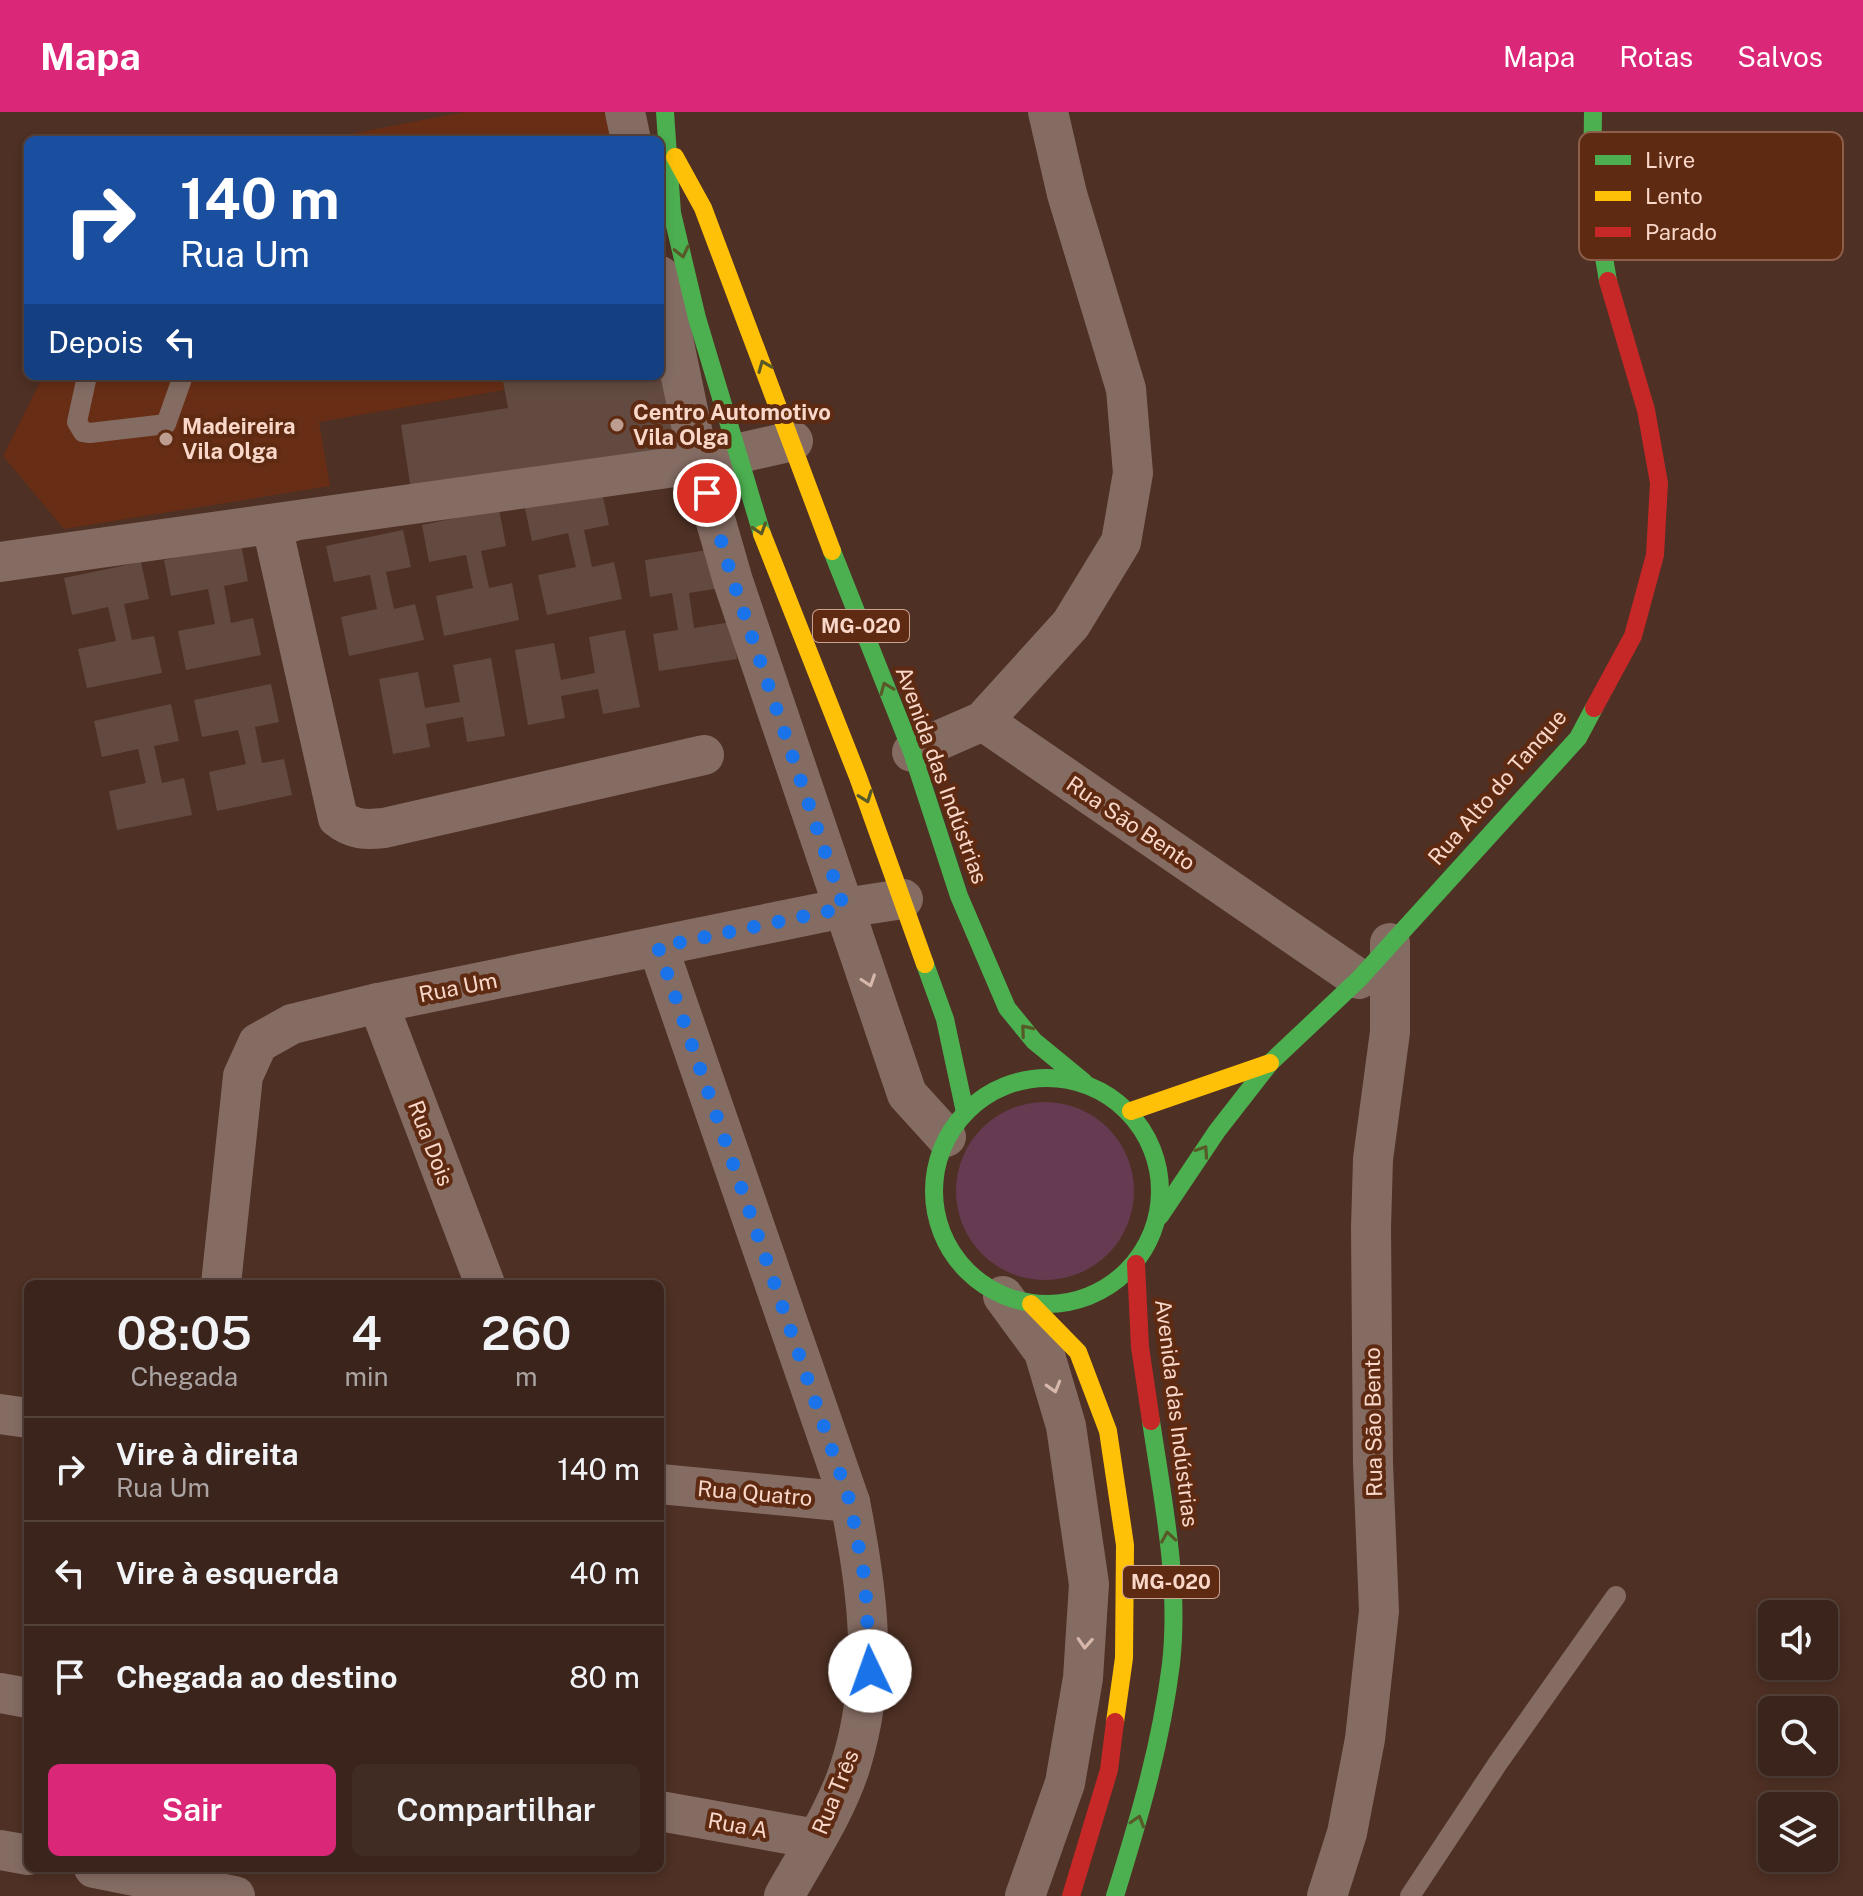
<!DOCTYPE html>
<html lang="pt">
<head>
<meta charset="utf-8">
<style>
  body { margin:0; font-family:"Public Sans",sans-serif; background:#412c24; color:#f1f3f6; height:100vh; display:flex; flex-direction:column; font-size:30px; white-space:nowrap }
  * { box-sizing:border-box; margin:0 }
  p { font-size:26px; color:#aba4a3 }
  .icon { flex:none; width:44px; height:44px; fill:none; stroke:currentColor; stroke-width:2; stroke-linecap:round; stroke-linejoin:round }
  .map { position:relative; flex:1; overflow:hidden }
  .sheet { position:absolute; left:24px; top:1168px; width:640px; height:592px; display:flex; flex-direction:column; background:#3a241b; border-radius:12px; box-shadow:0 4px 12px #0003,0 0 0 2px #54413a }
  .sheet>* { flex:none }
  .banner { position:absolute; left:24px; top:24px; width:640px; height:244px; border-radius:12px; box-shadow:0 4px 12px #0003,0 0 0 2px #54413a; background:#1a4fa0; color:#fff; overflow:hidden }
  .controls { position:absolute; left:1758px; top:1488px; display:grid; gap:16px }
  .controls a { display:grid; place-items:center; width:80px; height:80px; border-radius:12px; background:#3a241b; box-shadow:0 4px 12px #0003,0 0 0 2px #54413a; font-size:40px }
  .pin { position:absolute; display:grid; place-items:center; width:68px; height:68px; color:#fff; margin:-34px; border:4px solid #fff; border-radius:50%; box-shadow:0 2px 8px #0007 }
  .me { position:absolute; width:88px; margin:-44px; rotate:357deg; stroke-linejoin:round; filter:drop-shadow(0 0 6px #0008) }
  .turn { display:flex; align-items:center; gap:28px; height:168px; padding:0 24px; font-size:36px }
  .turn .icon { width:104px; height:104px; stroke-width:2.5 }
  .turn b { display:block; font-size:56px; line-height:68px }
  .then { display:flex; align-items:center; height:76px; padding:0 24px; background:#0003; gap:16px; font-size:30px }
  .eta { display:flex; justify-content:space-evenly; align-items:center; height:136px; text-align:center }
  .eta b { font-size:48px; font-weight:600; line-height:56px }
  .cta { display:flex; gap:16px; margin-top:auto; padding:16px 24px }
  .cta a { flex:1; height:92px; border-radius:12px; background:#db2777; color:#fff; font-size:32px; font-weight:600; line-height:92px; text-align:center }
  .cta a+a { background:#412c24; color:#f1f3f6 }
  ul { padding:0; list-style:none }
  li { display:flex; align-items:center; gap:24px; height:104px; padding:0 24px; border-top:2px solid #54413a }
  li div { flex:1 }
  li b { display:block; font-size:30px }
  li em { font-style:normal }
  header { display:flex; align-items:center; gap:48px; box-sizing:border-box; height:112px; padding:0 40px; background:#db2777; color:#fff }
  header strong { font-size:38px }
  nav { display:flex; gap:44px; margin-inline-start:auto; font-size:28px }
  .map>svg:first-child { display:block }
  .built { fill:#672e15 }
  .green { fill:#663b52 }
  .building { fill:#624a40 }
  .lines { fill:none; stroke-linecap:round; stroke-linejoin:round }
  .lane { stroke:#846c63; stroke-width:20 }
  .street { stroke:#846c63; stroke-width:40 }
  .fast { stroke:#4caf50; stroke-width:18 }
  .slow { stroke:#ffc107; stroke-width:18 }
  .jam { stroke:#c62828; stroke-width:18 }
  .oneway { stroke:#585928 }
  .oneway2 { stroke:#d6b7aa }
  .route { stroke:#1a73e8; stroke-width:14; stroke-dasharray:0 25.2 }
  .poi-dot { fill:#bd9d8f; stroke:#5f2a12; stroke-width:3 }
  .labels { text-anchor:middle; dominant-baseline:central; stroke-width:8; stroke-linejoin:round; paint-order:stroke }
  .shield { fill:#5f2a12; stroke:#cba392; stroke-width:2 }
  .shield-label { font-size:20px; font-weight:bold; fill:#f9d7c9 }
  .poi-label { font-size:22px; font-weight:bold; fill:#f9d7c9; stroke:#5f2a12; text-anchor:start }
  .street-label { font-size:22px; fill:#f9d7c9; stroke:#5f2a12 }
  .key { fill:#5f2a12; stroke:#8d5e49; stroke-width:2 }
  .key-label { font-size:22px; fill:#f9d7c9 }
</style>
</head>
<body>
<header>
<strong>Mapa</strong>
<nav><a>Mapa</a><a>Rotas</a><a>Salvos</a></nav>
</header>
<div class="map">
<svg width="1863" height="1784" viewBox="0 0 1863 1784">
  <rect width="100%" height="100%" fill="#4e3024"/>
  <g class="built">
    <path d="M464,0H618L624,28H319Z"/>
    <path d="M43,264H502L504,278L319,310L330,374L64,417L3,344Z"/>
  </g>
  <circle class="green" cx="1045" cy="1079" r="89"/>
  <g class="building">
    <path d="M660,222L684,338L412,384L401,313L508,296L502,264H660Z"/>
    <path d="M601,376L609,413L584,418L592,455L614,450L622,487L547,503L538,463L576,455L568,421L532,429L524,392Z"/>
    <path d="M499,397L506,434L481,439L489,476L512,471L519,508L444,524L436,484L473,476L466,443L429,450L422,413Z"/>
    <path d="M403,418L411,455L386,460L394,497L415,492L424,528L349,544L341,505L377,497L370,463L334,470L326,434Z"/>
    <path d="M241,432L248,469L224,474L231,511L253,506L261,543L186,558L178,519L215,512L208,477L171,484L164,448Z"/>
    <path d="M720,436L726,475L689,481L694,516L731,510L737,547L659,559L653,522L678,518L672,481L650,485L645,448Z"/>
    <path d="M141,450L149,487L124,492L132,528L154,524L162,561L87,576L78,537L116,529L108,495L72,503L64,466Z"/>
    <path d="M625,518L640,595L603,602L598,577L561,584L565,606L528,613L515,538L554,531L561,568L595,561L589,525Z"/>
    <path d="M491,546L505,624L467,630L463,605L426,612L430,635L393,642L379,567L418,560L425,596L460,590L453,553Z"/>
    <path d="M271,572L279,610L255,615L262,651L284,647L292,683L217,699L209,660L246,652L238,618L202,625L194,588Z"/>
    <path d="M171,592L179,629L154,634L162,671L184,666L192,703L117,718L109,679L146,671L138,637L102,645L94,609Z"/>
  </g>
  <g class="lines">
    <g class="lane">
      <path d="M87,264L77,310L83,320L90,321L166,312L183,264"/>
      <path d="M1410,1784L1498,1651L1616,1484"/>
    </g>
    <g class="street">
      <path d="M625,0L631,28"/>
      <path d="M660,164L699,351L733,469L907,982L946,1025"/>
      <path d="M292,410L272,414L338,706C353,718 366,718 384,716L704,643"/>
      <path d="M0,450L682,354L793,329"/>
      <path d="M983,609L1359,867"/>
      <path d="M912,640L983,609L1071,512L1121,430L1133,361L1126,277L1067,82L1048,0"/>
      <path d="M658,835L850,1390C868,1481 879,1561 851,1652C838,1696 807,1743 784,1784"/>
      <path d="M378,891L485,1172"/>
      <path d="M221,1172L243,964L258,931L292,912L378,891L844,796L903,787"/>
      <path d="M1003,1184L1044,1240L1066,1314L1089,1472L1083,1566L1065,1671L1025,1784"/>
      <path d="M0,1302L28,1306"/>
      <path d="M660,1372L850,1390"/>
      <path d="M0,1581L28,1586"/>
      <path d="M660,1699L816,1727"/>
      <path d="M0,1738L28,1743"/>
      <path d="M94,1756L235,1784"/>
      <path d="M1327,1784L1347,1721L1365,1627L1379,1499L1373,1351L1371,1116L1373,1047L1390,920V831"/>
    </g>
    <g class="fast">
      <path d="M665,0L672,101L697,206L762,422"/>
      <path d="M1593,0L1592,76L1608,169"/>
      <path d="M832,439L912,640L959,784L1007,896L1034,929L1084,970"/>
      <path d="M925,852L945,907L965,1000"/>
      <circle cx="1047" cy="1079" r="113"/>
      <path d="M1160,1104L1217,1019L1270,951L1359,867L1578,626L1594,596"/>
      <path d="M1115,1784C1139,1707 1161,1632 1171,1552C1180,1471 1163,1389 1151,1309"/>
    </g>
    <g class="slow">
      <path d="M675,45L703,96L832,439"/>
      <path d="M762,422L858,665L925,852"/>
      <path d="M1131,999L1270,951"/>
      <path d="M1031,1192L1078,1240L1108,1319L1125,1433L1124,1546L1115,1610"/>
    </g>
    <g class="jam">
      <path d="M1594,596L1633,524L1655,443L1659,371L1646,298L1608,169"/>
      <path d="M1136,1152L1140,1235L1151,1309"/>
      <path d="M1071,1784L1109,1658L1115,1610"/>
    </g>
  </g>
  <defs><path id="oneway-chevron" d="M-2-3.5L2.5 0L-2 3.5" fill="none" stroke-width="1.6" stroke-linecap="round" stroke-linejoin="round" transform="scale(2)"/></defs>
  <g class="oneway">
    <use href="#oneway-chevron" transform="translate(682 140) rotate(77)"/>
    <use href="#oneway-chevron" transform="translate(764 254) rotate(-112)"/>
    <use href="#oneway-chevron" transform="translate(760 417) rotate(72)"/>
    <use href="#oneway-chevron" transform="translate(886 576) rotate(-112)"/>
    <use href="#oneway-chevron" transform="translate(866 685) rotate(70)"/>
    <use href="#oneway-chevron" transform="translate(1026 918) rotate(-130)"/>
    <use href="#oneway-chevron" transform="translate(1203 1039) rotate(-56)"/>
    <use href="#oneway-chevron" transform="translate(1168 1425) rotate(-99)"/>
    <use href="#oneway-chevron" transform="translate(1138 1709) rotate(-73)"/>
  </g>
  <g class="oneway2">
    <use href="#oneway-chevron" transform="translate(869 869) rotate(71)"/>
    <use href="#oneway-chevron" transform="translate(1054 1275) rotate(74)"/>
    <use href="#oneway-chevron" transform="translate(1085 1531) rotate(93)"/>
  </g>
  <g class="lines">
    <path class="route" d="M707,381L733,469L844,796L658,835L850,1390L865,1468L870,1559"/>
  </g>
  <g class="poi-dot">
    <circle cx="617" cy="313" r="8"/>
    <circle cx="166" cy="327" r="8"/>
  </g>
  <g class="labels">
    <g class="shield">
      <rect x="813" y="498" width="96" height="32" rx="6"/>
      <rect x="1123" y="1454" width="96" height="32" rx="6"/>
    </g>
    <g class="shield-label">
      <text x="861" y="514">MG-020</text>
      <text x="1171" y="1470">MG-020</text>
    </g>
    <g class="poi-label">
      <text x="633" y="300">Centro Automotivo<tspan x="633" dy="25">Vila Olga</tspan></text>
      <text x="182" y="314">Madeireira<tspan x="182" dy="25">Vila Olga</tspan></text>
    </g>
    <g class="street-label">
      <text transform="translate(942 663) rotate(70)">Avenida das Indústrias</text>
      <text transform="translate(1497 675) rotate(-49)">Rua Alto do Tanque</text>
      <text transform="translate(1131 711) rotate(34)">Rua São Bento</text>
      <text transform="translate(458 875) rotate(-11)">Rua Um</text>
      <text transform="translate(431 1031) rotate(69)">Rua Dois</text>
      <text transform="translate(1177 1301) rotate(83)">Avenida das Indústrias</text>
      <text transform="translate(1373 1310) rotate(-91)">Rua São Bento</text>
      <text transform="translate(755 1381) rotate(5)">Rua Quatro</text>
      <text transform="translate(835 1680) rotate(-68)">Rua Três</text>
      <text transform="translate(738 1713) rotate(10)">Rua A</text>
    </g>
  </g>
  <rect x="1579" y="20" width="264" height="128" rx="12" class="key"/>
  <rect x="1595" y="43" width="36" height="10" fill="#4caf50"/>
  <rect x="1595" y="79" width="36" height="10" fill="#ffc107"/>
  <rect x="1595" y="115" width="36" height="10" fill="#c62828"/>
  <g class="key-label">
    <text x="1645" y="56">Livre</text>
    <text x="1645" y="92">Lento</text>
    <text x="1645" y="128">Parado</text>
  </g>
</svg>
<div class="controls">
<a><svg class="icon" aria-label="sound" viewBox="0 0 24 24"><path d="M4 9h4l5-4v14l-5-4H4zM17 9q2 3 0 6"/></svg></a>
<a><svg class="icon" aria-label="search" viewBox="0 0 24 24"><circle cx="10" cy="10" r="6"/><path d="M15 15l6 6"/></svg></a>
<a><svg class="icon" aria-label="layers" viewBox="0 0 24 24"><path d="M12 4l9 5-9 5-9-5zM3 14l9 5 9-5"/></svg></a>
</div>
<div class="pin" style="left:707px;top:381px;background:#d93025"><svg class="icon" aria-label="arrive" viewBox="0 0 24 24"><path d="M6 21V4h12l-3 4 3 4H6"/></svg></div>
<svg class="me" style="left:870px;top:1559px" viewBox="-20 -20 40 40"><circle r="19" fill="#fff"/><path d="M0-13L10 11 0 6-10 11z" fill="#1a73e8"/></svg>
<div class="banner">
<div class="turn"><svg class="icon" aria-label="right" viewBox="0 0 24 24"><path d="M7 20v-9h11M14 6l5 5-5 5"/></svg><div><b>140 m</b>Rua Um</div></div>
<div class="then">Depois<svg class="icon" aria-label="left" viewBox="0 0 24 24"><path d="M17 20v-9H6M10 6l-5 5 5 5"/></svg></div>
</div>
<section class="sheet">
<div class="eta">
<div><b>08:05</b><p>Chegada</p></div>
<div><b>4</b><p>min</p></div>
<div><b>260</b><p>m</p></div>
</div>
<ul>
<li><svg class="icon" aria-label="right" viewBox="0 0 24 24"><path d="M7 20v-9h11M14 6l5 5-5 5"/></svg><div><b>Vire à direita</b><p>Rua Um</p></div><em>140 m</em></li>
<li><svg class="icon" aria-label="left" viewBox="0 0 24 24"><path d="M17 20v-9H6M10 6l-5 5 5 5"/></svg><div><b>Vire à esquerda</b></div><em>40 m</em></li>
<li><svg class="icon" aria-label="arrive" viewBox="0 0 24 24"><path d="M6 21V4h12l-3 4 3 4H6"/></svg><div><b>Chegada ao destino</b></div><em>80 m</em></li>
</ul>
<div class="cta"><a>Sair</a><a>Compartilhar</a></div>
</section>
</div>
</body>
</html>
